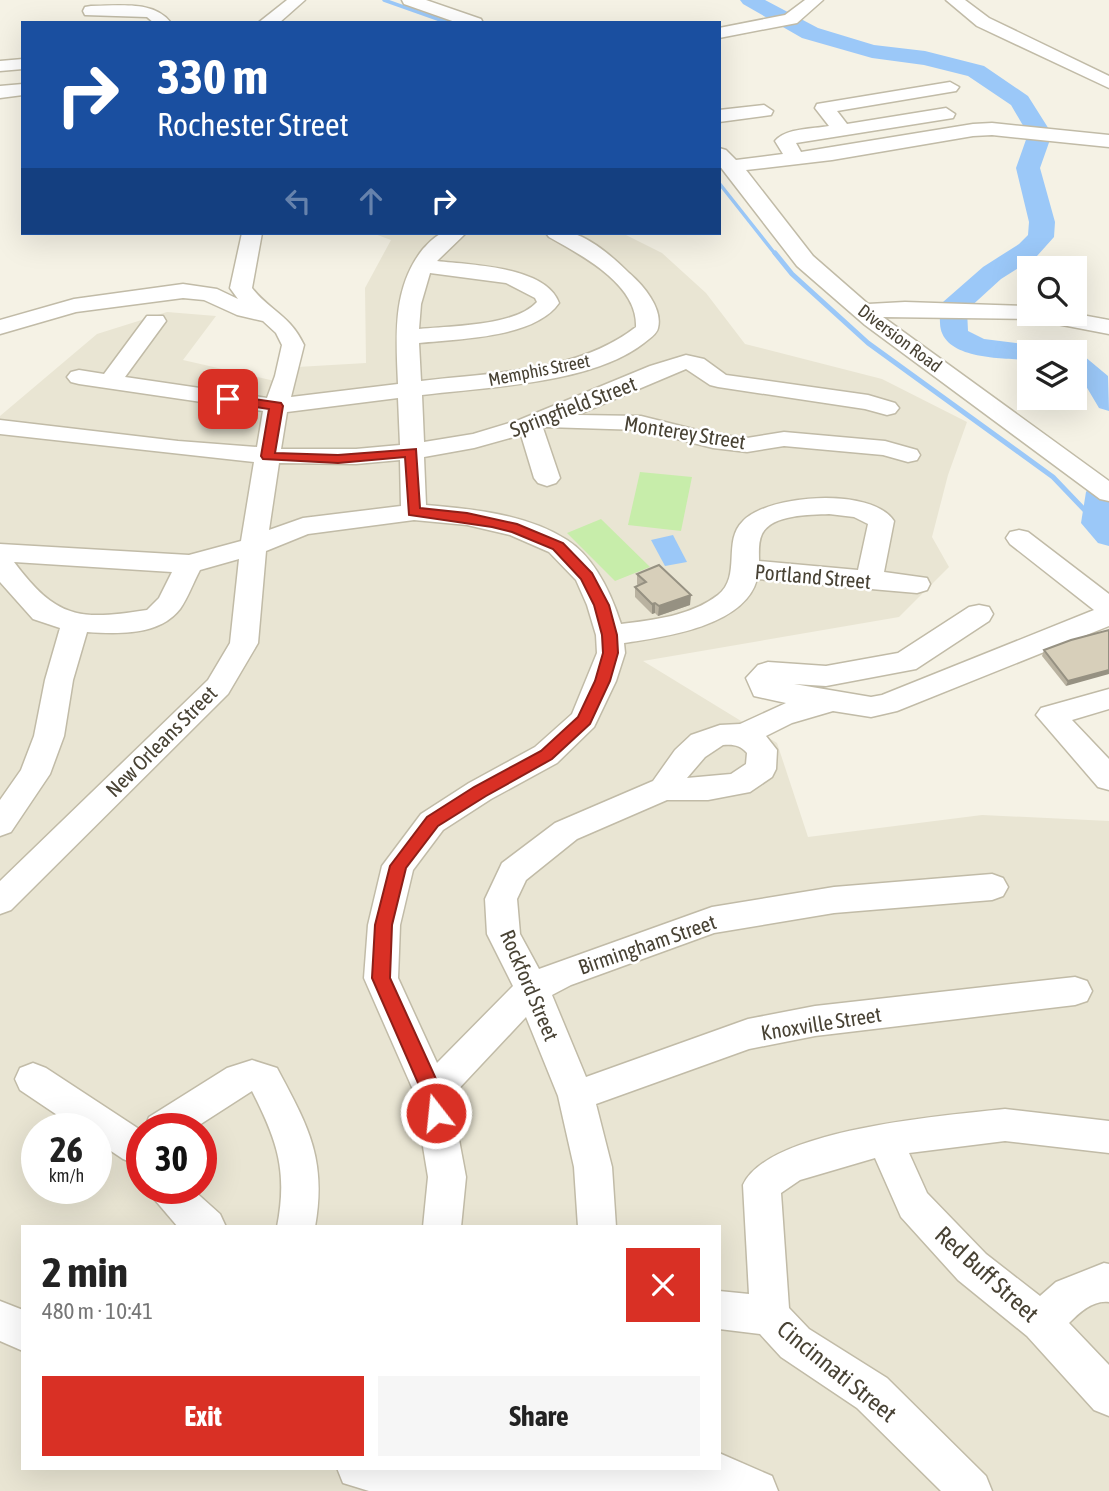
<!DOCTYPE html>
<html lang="en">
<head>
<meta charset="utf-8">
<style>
  body { margin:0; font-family:"Asap Condensed",sans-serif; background:#f6f6f6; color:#222; height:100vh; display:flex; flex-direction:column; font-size:26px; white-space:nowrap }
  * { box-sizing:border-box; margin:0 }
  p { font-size:23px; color:#767676 }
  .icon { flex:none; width:38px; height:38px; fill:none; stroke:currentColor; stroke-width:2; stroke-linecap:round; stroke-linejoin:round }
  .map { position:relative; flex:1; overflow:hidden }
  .sheet { position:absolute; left:21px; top:1225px; width:700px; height:245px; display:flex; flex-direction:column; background:#fff; border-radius:0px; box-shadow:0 7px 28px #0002 }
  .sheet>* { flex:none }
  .hud { position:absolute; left:21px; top:21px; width:700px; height:214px; border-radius:0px; box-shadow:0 7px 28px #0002; background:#1a4fa0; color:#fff; overflow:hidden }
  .controls { position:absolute; left:1017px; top:256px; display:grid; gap:14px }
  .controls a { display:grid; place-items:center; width:70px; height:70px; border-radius:0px; background:#fff; box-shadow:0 7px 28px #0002; font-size:35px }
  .speed { position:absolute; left:21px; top:1113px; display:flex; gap:14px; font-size:35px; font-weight:700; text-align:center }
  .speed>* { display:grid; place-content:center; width:91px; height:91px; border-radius:50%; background:#fff; box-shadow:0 7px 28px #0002; line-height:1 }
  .speed small { font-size:18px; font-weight:400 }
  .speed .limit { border:10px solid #d22; background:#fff; color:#111 }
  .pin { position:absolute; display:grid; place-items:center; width:60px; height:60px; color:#fff; margin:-30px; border-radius:14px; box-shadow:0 4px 10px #0006 }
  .me { position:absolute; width:77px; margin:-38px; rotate:344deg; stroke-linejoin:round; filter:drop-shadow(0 0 5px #0008) }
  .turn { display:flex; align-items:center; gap:24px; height:147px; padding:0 21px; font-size:32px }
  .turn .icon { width:91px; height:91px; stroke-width:2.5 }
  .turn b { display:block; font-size:49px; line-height:60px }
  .lanes { display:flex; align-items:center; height:66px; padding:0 21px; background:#0003; justify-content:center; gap:35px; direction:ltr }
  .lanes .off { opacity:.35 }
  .round { display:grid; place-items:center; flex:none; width:74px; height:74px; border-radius:0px; background:#f6f6f6 }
  .head { display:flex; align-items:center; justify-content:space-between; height:119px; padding:0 21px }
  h1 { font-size:42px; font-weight:700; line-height:52px }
  .cta { display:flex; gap:14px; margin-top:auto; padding:14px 21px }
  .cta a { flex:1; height:80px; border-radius:0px; background:#d93025; color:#fff; font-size:28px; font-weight:700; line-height:80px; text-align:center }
  .cta a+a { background:#f6f6f6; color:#222 }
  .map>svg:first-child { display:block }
  .residential { fill:#e9e5d3; fill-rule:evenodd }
  .green { fill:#c7edaa }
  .water { fill:#9bc8f8 }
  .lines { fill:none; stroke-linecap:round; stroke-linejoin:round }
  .stream-far1 { stroke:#9bc8f8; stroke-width:3.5 }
  .stream { stroke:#9bc8f8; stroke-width:5 }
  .river { fill:#9bc8f8; fill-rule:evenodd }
  .minor-casing { stroke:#c1bba7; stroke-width:3 }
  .minor { fill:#fff; fill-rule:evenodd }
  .wall { fill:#b9b2a0 }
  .shaded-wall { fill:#969182 }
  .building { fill:#d7cfba; stroke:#969182; stroke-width:2 }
  .route { fill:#d93025; stroke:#8d1f18; stroke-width:2 }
  .labels { text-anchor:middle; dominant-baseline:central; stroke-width:5; stroke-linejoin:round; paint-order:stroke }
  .far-street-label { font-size:18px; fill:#484234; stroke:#fff }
  .street-label { font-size:21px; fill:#484234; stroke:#fff }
  .near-street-label { font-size:24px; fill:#484234; stroke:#fff }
</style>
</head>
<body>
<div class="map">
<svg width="1109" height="1491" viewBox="0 0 1109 1491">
  <rect width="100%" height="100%" fill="#f5f2e5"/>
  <path class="residential" d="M372,233H622L662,253L706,293L745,344L882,379L967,422L948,475L932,537L949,567L899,617L643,661L777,743L808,837L982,815L1109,821V1491H0V416L97,334L167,312L216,316L183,360L275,381L280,368L366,363L365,288L391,240ZM37,1129H96V1188H37ZM142,1129H201V1188H142ZM23,1227H719V1468H23Z"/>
  <g class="green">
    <path d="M640,472L692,477L681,531L628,525Z"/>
    <path d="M601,519L650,567L615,581L567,533Z"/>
  </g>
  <path class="water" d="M673,535L687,562L665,566L651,540Z"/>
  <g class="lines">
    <g class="stream-far1">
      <path d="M384,0L449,23"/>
      <path d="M719,183L776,255"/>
    </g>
    <path class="stream" d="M775,253L792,274L868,343L1053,477L1097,523"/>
    <g class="river">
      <path d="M740,0H765L818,28L874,45L925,51L984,66L1028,96L1052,134L1040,168L1055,222L1054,237L1037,256L1001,279L967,310L968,331L984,339L1039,346L1043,352H1029V360C1002,358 941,360 940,323C940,315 938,309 943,302L983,267L1019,244L1028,235L1029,222L1016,168L1028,134L1011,105L968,76L924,65L872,58L802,38L743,4Z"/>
      <path d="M1074,354L1084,356L1108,376L1109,411L1099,408L1083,381L1074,376Z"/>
      <path d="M1102,482L1109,484V546L1098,543L1081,523L1086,492L1091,485Z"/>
    </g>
    <defs>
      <g id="minor">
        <path d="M287,0H305L279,23H258Z"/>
        <path d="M402,0H426L481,19L483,23H458L404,4Z"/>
        <path d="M805,0H823L797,23L719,38V28L785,15Z"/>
        <path d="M946,0H965L989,18L1109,76V88L977,26Z"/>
        <path d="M91,6C118,6 154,0 171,23H154L147,17L85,15L83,11L85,7Z"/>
        <path d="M23,59V69L0,71V61Z"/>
        <path d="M950,82L959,87L956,91L837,111L847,124L946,108L955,114L953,118L796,143L801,152L973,124L992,123L1109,135V147L992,135L973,136L832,160L746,170L813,256L868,304L905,302L1029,306V313H1071L1109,320V334L1031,319L883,317L1109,481V501L1100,499L865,325L797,266L719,165V148L726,150L736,160L783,154L775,141C786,128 812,129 829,126L815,108L817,104Z"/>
        <path d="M23,84V95L0,98V86Z"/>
        <path d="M764,105L773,111L771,115L719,122V110Z"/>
        <path d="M242,233H262L252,288C270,311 290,315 304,345L291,397L398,384C396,336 392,288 423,249C429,243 436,234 445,233C451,231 460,233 466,233L437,261C470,265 546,266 559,303C535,338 459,339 419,343L421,381C493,372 577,373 636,327C638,284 581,255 549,237L546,233C554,233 565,231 572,233C592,239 615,259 629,273C643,285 663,308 658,328C657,334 649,339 644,343C592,384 486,387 422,395L424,442L473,434L519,420L650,366L686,355L704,359L726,375L868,395L895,403L899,408L895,413L887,415L865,409L718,387L710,385L686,369L577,415L641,416L713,434L747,438L784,432L885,441L917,450L920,455L917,460L908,462L883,455L784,446L747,452L713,448L641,430L546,427L543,428L560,478L556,483L547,486L538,483L534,478L521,435L474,448L424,457L426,505C472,509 527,514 567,540C595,558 611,593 621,624C653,620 691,616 718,595C742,576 722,541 743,521C769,494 872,487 894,521L884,572L927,578L930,584L927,590L917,593L757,579C745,626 665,637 624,643L625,653L616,681L594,727L557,763L491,799L443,830L413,870L400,925L398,978L437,1063L513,986L487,934L485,899L502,863L555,823L653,781L675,750L691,735L720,725L740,724L786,703L754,696L746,678L758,665L768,662L826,666L898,653L969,607L979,605L989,607L993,614L989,621L916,669L826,686L794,684L871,697L882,695L1094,610L1010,544L1006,538L1010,532L1019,530L1028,532L1109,594V626L897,711L871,717L833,711L792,723L766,736L777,750L776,769L772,777L750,792L708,800H667L577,839L526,880L517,899L520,934L539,969L712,907L834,887L992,874L1003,878L1008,887L1003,896L992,900L834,913L714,933L571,985L552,995L586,1077L748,1019L815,1006L1075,977L1087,981L1092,991L1087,1001L1075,1005L815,1036L749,1049L596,1104L612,1167L616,1227H578L574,1167L558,1096L526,1017L451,1097L466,1177L461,1227H423L428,1177L414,1092L364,978L368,925L382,866L421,814L469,783L535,747L572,714L597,653L596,635L587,605L576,580L549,552L510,535L467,525L414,520L308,534L266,551L258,643L228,694L11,910L0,914V881L208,680L230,643L239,559L200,570C193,583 188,598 180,609C159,636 118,634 87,632L73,680L64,736L50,774L11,832L0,836V800L21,770L34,736L45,680L60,628L33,619L0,582V544L189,555L241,541L254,462L0,434V420L178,441L257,447L263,411L79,384L71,382L67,377L71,372L79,370L104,374L147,316H163L166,321L125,377L267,398L275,376L282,345L276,333L263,321L237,315L204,300L183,298L76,312L0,334V320L74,299L183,284L217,289L238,299L230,288ZM430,273L506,283L535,298L537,302C516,326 450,326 419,329L421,304ZM398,398L400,445L356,449H281L287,412ZM400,460L401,506L303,518L269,530L279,463L356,464ZM829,514L854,517L868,524L858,570L759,561C759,553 758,542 762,534C772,514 810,515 829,514ZM14,562L172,572L159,598L147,610C78,621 56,618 14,562ZM723,745C733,744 740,745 747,753L746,764L731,774L687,778L705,757Z"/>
        <path d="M1109,689V709L1072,720L1109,759V790L1098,787L1036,715L1041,708Z"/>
        <path d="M252,1060L277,1068C308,1126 327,1159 315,1227H277C288,1171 277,1140 252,1091L193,1129H144L149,1117L227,1068Z"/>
        <path d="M33,1063L46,1068L142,1131V1161L136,1164L123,1159L96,1141V1129H78L20,1090L15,1079L20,1068Z"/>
        <path d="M1005,1109L1109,1121V1153L1005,1141L909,1153L927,1193L986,1254L1040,1296L1056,1282L1104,1263L1109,1264V1302C1093,1300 1080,1312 1069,1323L1109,1365V1416L1094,1410L1027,1336L958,1280L901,1217L875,1158L800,1180L781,1193L789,1308L809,1329L887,1378L986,1476L992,1491H941L857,1408L781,1357L760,1334L719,1329V1291L749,1294L743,1185C768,1129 948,1115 1005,1109Z"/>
        <path d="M149,1188H191L220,1214L226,1227H178L155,1200Z"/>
        <path d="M0,1301L23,1310V1351L0,1341Z"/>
        <path d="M719,1453L772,1476L778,1491H369L343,1483L337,1468H719Z"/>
      </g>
    </defs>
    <use href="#minor" class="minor-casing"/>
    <use href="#minor" class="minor"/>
  </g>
  <g class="wall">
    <path d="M637,574L690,605L658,616L655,613L652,614L635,597V587L638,586L637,584Z"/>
    <path d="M1109,630L1066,686L1042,656L1044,650Z"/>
  </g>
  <g class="shaded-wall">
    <path d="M691,595L690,605L658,616L659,606Z"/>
    <path d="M655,603V613L652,614V604Z"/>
    <path d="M1109,670V674L1066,686L1068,681Z"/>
  </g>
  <g class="building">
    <path d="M659,565L691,595L659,606L655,603L652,604L635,587L646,582L637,574Z"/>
    <path d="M1109,630V670L1068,681L1044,650L1071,640Z"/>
  </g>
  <path class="route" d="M228,395L281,403L283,406L275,453L338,455L416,449L420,508L467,513L517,524L563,543L592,573L609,605L617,635L618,653L610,681L590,724L552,759L486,796L438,826L406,868L392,925L390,978L442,1092L446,1113L443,1119L436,1122L429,1119L422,1092L372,978L375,925L390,866L427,817L474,787L541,751L578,717L595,681L603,653L602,635L594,605L581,579L553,549L512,532L492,527L409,515L405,457L338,463L263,459L261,456L269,409L224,402L222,399Z"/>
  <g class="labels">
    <g class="far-street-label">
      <text transform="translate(900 338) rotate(37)">Diversion Road</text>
      <text transform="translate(539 370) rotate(-11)">Memphis Street</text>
    </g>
    <g class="street-label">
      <text transform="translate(573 406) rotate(-21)">Springfield Street</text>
      <text transform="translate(685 432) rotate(9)">Monterey Street</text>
      <text transform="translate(813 576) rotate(5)">Portland Street</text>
      <text transform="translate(161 741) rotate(-45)">New Orleans Street</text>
      <text transform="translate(647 944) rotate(-19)">Birmingham Street</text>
      <text transform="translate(530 985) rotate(67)">Rockford Street</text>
      <text transform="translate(821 1023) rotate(-9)">Knoxville Street</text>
    </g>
    <g class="near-street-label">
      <text transform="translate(987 1274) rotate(42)">Red Buff Street</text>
      <text transform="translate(837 1371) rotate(39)">Cincinnati Street</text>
    </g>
  </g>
</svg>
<div class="controls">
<a><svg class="icon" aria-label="search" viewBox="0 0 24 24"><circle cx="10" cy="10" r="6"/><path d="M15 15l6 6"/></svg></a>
<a><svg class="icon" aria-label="layers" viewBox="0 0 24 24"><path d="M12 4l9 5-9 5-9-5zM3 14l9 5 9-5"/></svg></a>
</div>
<div class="speed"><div>26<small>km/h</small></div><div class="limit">30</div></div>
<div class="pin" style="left:228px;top:399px;background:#d93025"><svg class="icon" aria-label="arrive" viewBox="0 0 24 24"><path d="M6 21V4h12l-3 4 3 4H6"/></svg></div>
<svg class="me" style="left:436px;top:1113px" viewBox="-20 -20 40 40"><circle r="17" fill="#d93025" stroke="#fff" stroke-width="3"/><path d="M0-11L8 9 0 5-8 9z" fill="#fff"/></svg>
<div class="hud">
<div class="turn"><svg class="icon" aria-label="right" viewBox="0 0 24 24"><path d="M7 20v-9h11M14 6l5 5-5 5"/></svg><div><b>330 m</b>Rochester Street</div></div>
<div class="lanes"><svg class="icon off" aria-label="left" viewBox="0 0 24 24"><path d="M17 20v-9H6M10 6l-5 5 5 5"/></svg><svg class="icon off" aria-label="ahead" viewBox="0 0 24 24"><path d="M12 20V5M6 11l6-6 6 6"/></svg><svg class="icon" aria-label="right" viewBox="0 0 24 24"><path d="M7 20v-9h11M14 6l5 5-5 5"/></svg></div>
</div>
<section class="sheet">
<div class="head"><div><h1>2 min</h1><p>480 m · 10:41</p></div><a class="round" style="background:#d93025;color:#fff"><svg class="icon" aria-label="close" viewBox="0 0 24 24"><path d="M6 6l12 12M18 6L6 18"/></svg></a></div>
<div class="cta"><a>Exit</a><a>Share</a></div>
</section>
</div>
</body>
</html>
